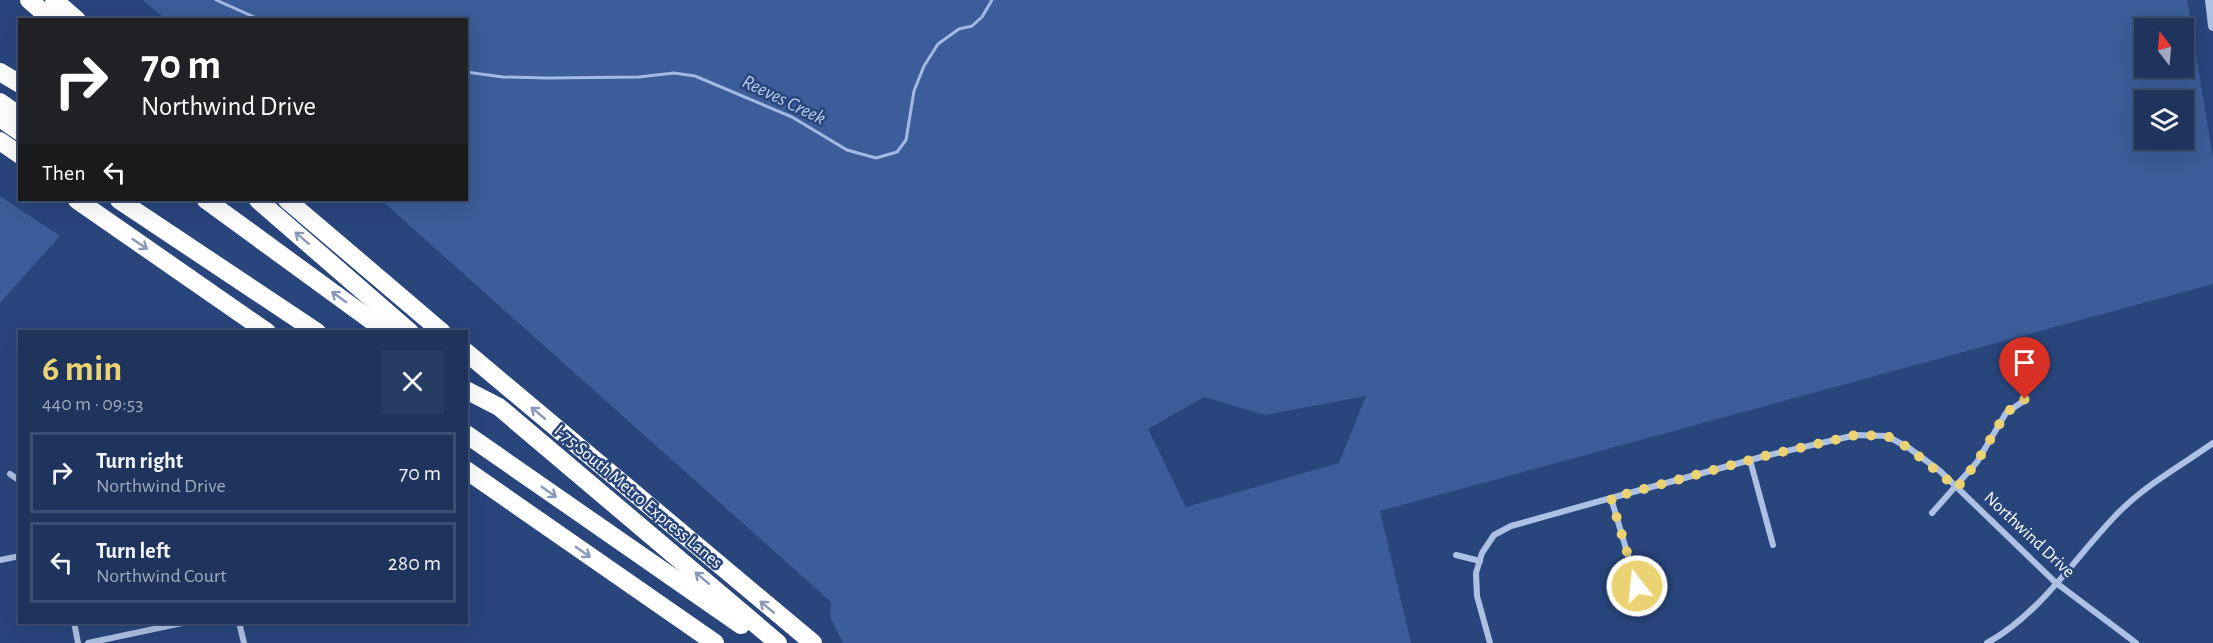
<!DOCTYPE html>
<html lang="en">
<head>
<meta charset="utf-8">
<style>
  body { margin:0; font-family:"Alegreya Sans",sans-serif; background:#263c63; color:#f1f3f6; height:100vh; display:flex; flex-direction:column; font-size:22px; white-space:nowrap }
  * { box-sizing:border-box; margin:0 }
  p { font-size:20px; color:#a1aabc }
  .icon { flex:none; width:33px; height:33px; fill:none; stroke:currentColor; stroke-width:2; stroke-linecap:round; stroke-linejoin:round }
  .map { position:relative; flex:1; overflow:hidden }
  .side { position:absolute; left:18px; top:330px; width:450px; height:294px; display:flex; flex-direction:column; background:#1e345d; border-radius:0px; box-shadow:0 6px 24px #0002,0 0 0 2px #3c4f72 }
  .side>* { flex:none }
  .hud { position:absolute; left:18px; top:18px; width:450px; height:183px; border-radius:0px; box-shadow:0 6px 24px #0002,0 0 0 2px #3c4f72; background:#202124; color:#fff; overflow:hidden }
  .needle { width:39px; rotate:344deg }
  .buttons { position:absolute; left:2134px; top:18px; display:grid; gap:12px }
  .buttons a { display:grid; place-items:center; width:60px; height:60px; border-radius:0px; background:#1e345d; box-shadow:0 6px 24px #0002,0 0 0 2px #3c4f72; font-size:30px }
  .pin { position:absolute; display:grid; place-items:center; width:51px; height:51px; color:#fff; margin:-62px -26px; border-radius:50% 50% 50% 0; rotate:-45deg; box-shadow:0 0 6px #0007 }
  .pin .icon { rotate:45deg }
  .me { position:absolute; width:66px; margin:-33px; rotate:344deg; stroke-linejoin:round; filter:drop-shadow(0 0 4px #0008) }
  .turn { display:flex; align-items:center; gap:21px; height:126px; padding:0 24px; font-size:27px }
  .turn .icon { width:78px; height:78px; stroke-width:2.5 }
  .turn b { display:block; font-size:42px; line-height:51px }
  .then { display:flex; align-items:center; height:57px; padding:0 24px; background:#0003; gap:12px; font-size:22px }
  .round { display:grid; place-items:center; flex:none; width:63px; height:63px; border-radius:0px; background:#263c63 }
  .head { display:flex; align-items:center; justify-content:space-between; height:102px; padding:0 24px }
  h1 { font-size:36px; font-weight:600; line-height:45px; color:#ebd373 }
  ul { padding:0; list-style:none }
  li { display:flex; align-items:center; gap:18px; height:81px; margin:0 12px 9px; padding:0 12px; border:3px solid #3c4f72; border-radius:0px }
  li div { flex:1 }
  li b { display:block; font-size:22px }
  li em { font-style:normal }
  .map>svg:first-child { display:block }
  .green { fill:#3c5d99; fill-rule:evenodd }
  .lines { fill:none; stroke-linecap:round; stroke-linejoin:round }
  .stream { stroke:#a1bae4; stroke-width:3 }
  .minor { stroke:#adc1e4; stroke-width:6 }
  .tertiary { stroke:#adc1e4; stroke-width:10 }
  .motorway { stroke:#fff; stroke-width:18 }
  .oneway { stroke:#8999b7 }
  .route { stroke:#ebd373; stroke-width:10; stroke-dasharray:0 18 }
  .labels { text-anchor:middle; dominant-baseline:central; stroke-width:5; stroke-linejoin:round; paint-order:stroke }
  .street-label { font-size:18px; fill:#fff; stroke:#28457c }
  .water-label { font-size:20px; font-style:italic; fill:#b8cbec; stroke:#28457c }
</style>
</head>
<body>
<div class="map">
<svg width="2213" height="643" viewBox="0 0 2213 643">
  <rect width="100%" height="100%" fill="#28457c"/>
  <g class="green">
    <path d="M142,0H2187L2213,158V284L1380,511L1411,643H843L830,617L831,602L381,200H466V20L166,19ZM2184,28V68H2145V28ZM2145,100H2184V140H2145ZM1366,396L1339,463L1186,507L1148,429L1204,397L1265,415Z"/>
    <path d="M0,196L60,236L0,303Z"/>
  </g>
  <g class="lines">
    <g class="stream">
      <path d="M216,0L261,20"/>
      <path d="M466,72L503,77L547,78L639,77L674,73L695,76L792,117L847,150L876,158L897,152L906,140L914,91L924,66L938,44L959,29L972,26L982,17L992,0"/>
    </g>
    <g class="minor">
      <path d="M1750,460L1773,545"/>
      <path d="M10,474L20,481"/>
      <path d="M1611,498L1637,586"/>
      <path d="M1932,513L1977,462L2006,413L2025,400"/>
      <path d="M1456,555L1480,561"/>
      <path d="M0,560L20,556"/>
      <path d="M74,622L78,643"/>
      <path d="M239,622L244,643"/>
      <path d="M88,643L187,622"/>
      <path d="M1490,643L1477,596L1476,573L1482,553L1494,535L1511,526L1611,498L1765,456L1856,435L1887,436L1909,448L1940,471L2055,582L2136,643"/>
      <path d="M1987,643C2042,613 2077,554 2120,511C2147,484 2182,465 2213,443"/>
    </g>
    <path class="tertiary" d="M2210,0L2213,26"/>
    <g class="motorway">
      <path d="M29,0L52,20"/>
      <path d="M54,0L77,20"/>
      <path d="M0,72L20,84"/>
      <path d="M0,102L20,116"/>
      <path d="M0,118L20,132"/>
      <path d="M0,141L20,155"/>
      <path d="M77,200L267,332"/>
      <path d="M119,200L317,332"/>
      <path d="M206,200L387,332"/>
      <path d="M258,200L410,332"/>
      <path d="M287,200L442,332"/>
      <path d="M466,352L813,643"/>
      <path d="M466,390L499,407L778,643"/>
      <path d="M466,434L741,625"/>
      <path d="M466,470L715,643"/>
    </g>
  </g>
  <defs><path id="oneway-shaft" d="M-6 0H5M1.5-3L5.5 0L1.5 3" fill="none" stroke-width="1.6" stroke-linecap="round" stroke-linejoin="round" transform="scale(1.5)"/></defs>
  <g class="oneway">
    <use href="#oneway-shaft" transform="translate(302 238) rotate(-139)"/>
    <use href="#oneway-shaft" transform="translate(140 244) rotate(34)"/>
    <use href="#oneway-shaft" transform="translate(339 297) rotate(-144)"/>
    <use href="#oneway-shaft" transform="translate(538 413) rotate(-140)"/>
    <use href="#oneway-shaft" transform="translate(549 492) rotate(35)"/>
    <use href="#oneway-shaft" transform="translate(583 552) rotate(35)"/>
    <use href="#oneway-shaft" transform="translate(702 578) rotate(-140)"/>
    <use href="#oneway-shaft" transform="translate(767 607) rotate(-140)"/>
  </g>
  <g class="lines">
    <path class="route" d="M1637,586L1611,498L1765,456L1856,435L1887,436L1909,448L1957,488L1977,462L2006,413L2025,399"/>
  </g>
  <g class="labels">
    <g class="street-label">
      <text transform="translate(638 497) rotate(40)">I-75 South Metro Express Lanes</text>
      <text transform="translate(2029 535) rotate(43)">Northwind Drive</text>
    </g>
    <g class="water-label">
      <text transform="translate(784 100) rotate(26)">Reeves Creek</text>
    </g>
  </g>
</svg>
<div class="buttons">
<a><svg class="needle" viewBox="-14 -14 28 28"><path d="M0-13l5 13h-10z" fill="#e53935"/><path d="M0 13l5-13h-10z" fill="#a1aabc"/></svg></a>
<a><svg class="icon" aria-label="layers" viewBox="0 0 24 24"><path d="M12 4l9 5-9 5-9-5zM3 14l9 5 9-5"/></svg></a>
</div>
<div class="pin" style="left:2025px;top:399px;background:#d93025"><svg class="icon" aria-label="arrive" viewBox="0 0 24 24"><path d="M6 21V4h12l-3 4 3 4H6"/></svg></div>
<svg class="me" style="left:1637px;top:586px" viewBox="-20 -20 40 40"><circle r="17" fill="#ebd373" stroke="#fff" stroke-width="3"/><path d="M0-11L8 9 0 5-8 9z" fill="#fff"/></svg>
<div class="hud">
<div class="turn"><svg class="icon" aria-label="right" viewBox="0 0 24 24"><path d="M7 20v-9h11M14 6l5 5-5 5"/></svg><div><b>70 m</b>Northwind Drive</div></div>
<div class="then">Then<svg class="icon" aria-label="left" viewBox="0 0 24 24"><path d="M17 20v-9H6M10 6l-5 5 5 5"/></svg></div>
</div>
<section class="side">
<div class="head"><div><h1>6 min</h1><p>440 m · 09:53</p></div><a class="round"><svg class="icon" aria-label="close" viewBox="0 0 24 24"><path d="M6 6l12 12M18 6L6 18"/></svg></a></div>
<ul>
<li><svg class="icon" aria-label="right" viewBox="0 0 24 24"><path d="M7 20v-9h11M14 6l5 5-5 5"/></svg><div><b>Turn right</b><p>Northwind Drive</p></div><em>70 m</em></li>
<li><svg class="icon" aria-label="left" viewBox="0 0 24 24"><path d="M17 20v-9H6M10 6l-5 5 5 5"/></svg><div><b>Turn left</b><p>Northwind Court</p></div><em>280 m</em></li>
</ul>
</section>
</div>
</body>
</html>
